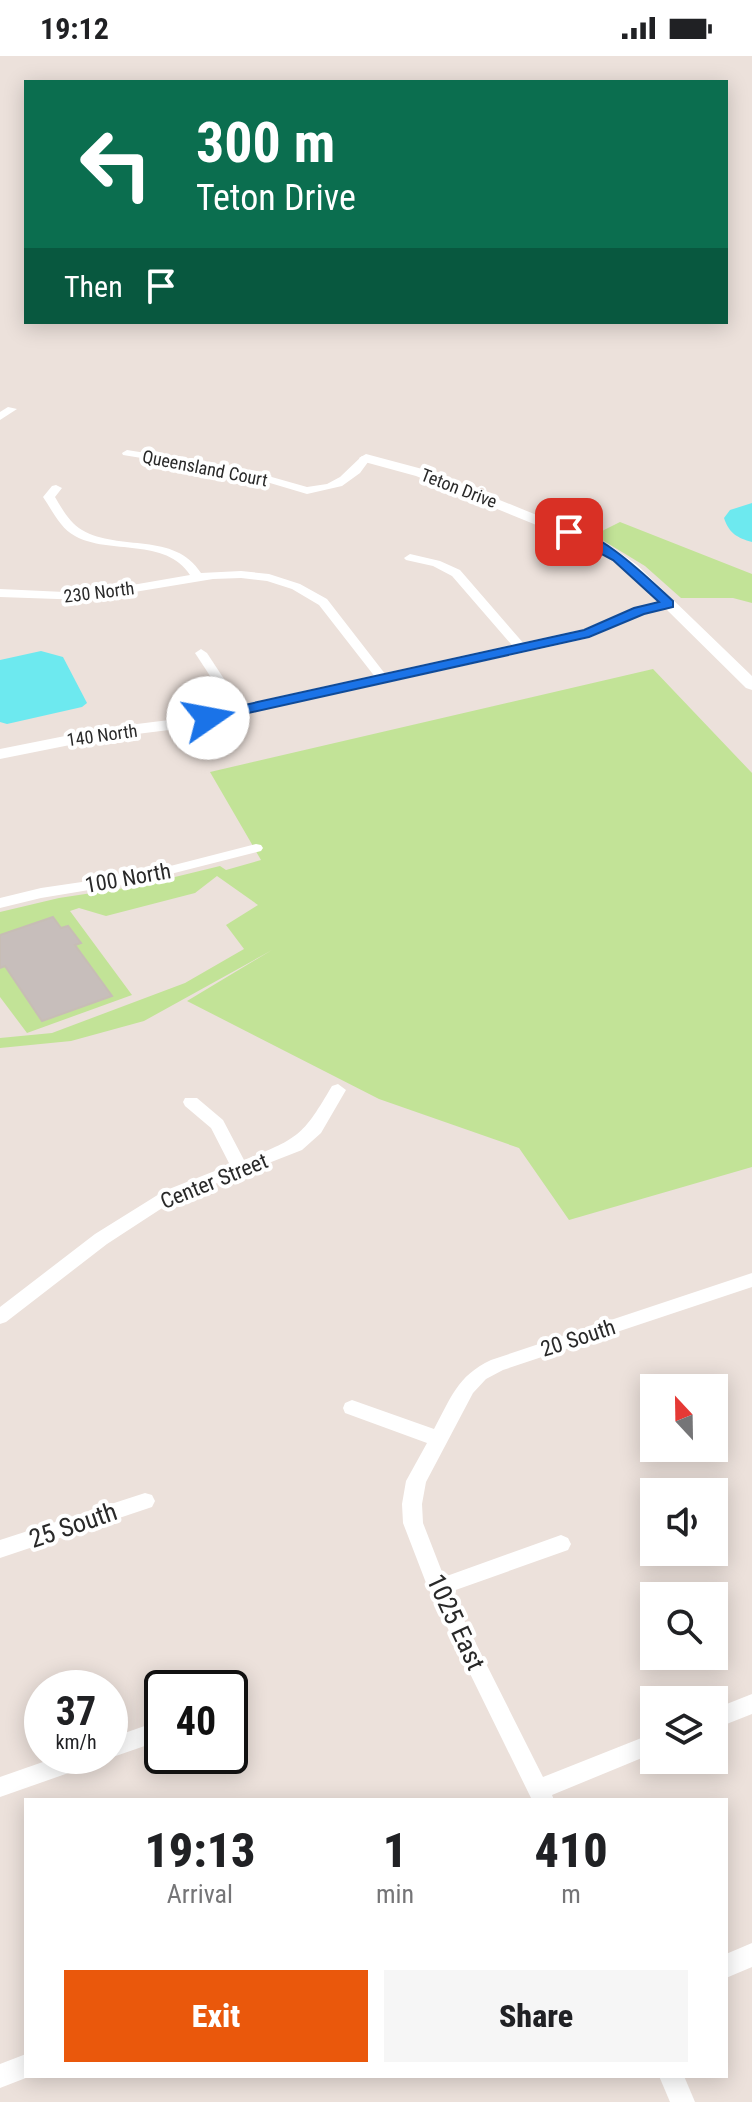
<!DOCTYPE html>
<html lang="en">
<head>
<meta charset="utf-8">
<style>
  body { margin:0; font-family:"Roboto Condensed",sans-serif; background:#f6f6f6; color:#202124; height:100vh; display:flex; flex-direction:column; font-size:30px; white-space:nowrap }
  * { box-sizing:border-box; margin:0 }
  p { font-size:26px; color:#757577 }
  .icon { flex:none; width:44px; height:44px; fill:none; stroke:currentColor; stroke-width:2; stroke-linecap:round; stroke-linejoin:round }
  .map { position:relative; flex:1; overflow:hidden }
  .sheet { position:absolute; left:24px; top:1742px; width:704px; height:280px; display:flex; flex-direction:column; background:#fff; border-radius:0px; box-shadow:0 4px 20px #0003 }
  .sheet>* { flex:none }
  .banner { position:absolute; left:24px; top:24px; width:704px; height:244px; border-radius:0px; box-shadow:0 4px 20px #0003; background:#0b6e4f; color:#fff; overflow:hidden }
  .needle { width:52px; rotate:338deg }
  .tools { position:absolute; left:640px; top:1318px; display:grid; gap:16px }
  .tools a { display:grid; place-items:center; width:88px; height:88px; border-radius:0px; background:#fff; box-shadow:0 4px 20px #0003; font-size:40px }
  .speed { position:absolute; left:24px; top:1614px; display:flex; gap:16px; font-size:40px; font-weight:700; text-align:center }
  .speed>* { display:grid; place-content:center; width:104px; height:104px; border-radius:50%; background:#fff; box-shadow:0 4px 20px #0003; line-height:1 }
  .speed small { font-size:20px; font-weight:400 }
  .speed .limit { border:4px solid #111; border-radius:12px; background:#fff; color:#111 }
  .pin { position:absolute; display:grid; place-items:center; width:68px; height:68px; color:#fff; margin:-34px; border-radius:16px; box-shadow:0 4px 12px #0006 }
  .me { position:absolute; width:88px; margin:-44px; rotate:78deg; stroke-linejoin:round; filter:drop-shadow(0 0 6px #0008) }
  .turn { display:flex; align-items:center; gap:28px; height:168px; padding:0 40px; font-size:36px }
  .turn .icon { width:104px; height:104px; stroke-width:2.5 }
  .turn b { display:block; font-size:56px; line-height:68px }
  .then { display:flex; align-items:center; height:76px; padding:0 40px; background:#0003; gap:16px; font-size:30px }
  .eta { display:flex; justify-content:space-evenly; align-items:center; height:136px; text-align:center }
  .eta b { font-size:48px; font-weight:800; line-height:56px }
  .button { display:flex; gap:16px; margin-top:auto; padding:16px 40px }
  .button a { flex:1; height:92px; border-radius:0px; background:#ea580c; color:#fff; font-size:32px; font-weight:800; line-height:92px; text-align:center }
  .button a+a { background:#f6f6f6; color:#202124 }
  .status { display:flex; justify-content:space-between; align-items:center; height:56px; padding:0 40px; background:#fff; direction:ltr }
  .status svg { height:22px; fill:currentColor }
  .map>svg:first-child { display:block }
  .green { fill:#c2e397 }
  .water { fill:#6de9ef }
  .building { fill:#c7bebb; stroke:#c7bdb5; stroke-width:2 }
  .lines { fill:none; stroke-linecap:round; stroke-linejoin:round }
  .minor { fill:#fff; fill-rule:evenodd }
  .tertiary { fill:#fff; fill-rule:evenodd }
  .route { fill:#1a73e8; stroke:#114b97; stroke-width:2 }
  .labels { text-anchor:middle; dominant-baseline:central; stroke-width:8; stroke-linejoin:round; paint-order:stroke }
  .far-street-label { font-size:18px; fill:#292929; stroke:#fff }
  .street-label { font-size:22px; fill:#292929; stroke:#fff }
  .near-street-label { font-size:26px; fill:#292929; stroke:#fff }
</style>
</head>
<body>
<div class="status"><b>19:12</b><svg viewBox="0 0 49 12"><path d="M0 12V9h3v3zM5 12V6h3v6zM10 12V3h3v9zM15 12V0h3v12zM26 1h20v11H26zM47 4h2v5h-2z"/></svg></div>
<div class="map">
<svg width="752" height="2046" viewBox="0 0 752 2046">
  <rect width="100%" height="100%" fill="#ece1db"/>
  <g class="green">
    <path d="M620,466L752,518V547L733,542H681L645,510L594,479Z"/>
    <path d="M653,613L752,717V1111L569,1164L519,1092L379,1043L187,945L272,894L144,965L71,985L0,992V982L52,977L185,927L244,893L226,869L258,849L217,820L195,837L106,860L79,852L70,855L132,939L27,977L0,941V912L5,910L42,965L111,939L75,889L80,887L68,870L61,872L53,861L0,879V856L59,842L138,830L220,810L226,814L261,804L210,716Z"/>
  </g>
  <g class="water">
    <path d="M752,447V486C737,482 729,477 724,462L730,454Z"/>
    <path d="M41,595L63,601L87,647L82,651L7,668L0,666V604Z"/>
  </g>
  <path class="building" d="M53,861L61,872L68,870L81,887L75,889L112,940L42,965L5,910L0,912V879Z"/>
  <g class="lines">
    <g class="minor">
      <path d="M8,351L17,353L0,364V356Z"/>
      <path d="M127,394L240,412L307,431L327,428L340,421L362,400L371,402L360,417L342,430L307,438L240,418L123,399L122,397Z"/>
      <path d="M56,429L62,432L55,441C62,453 70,467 82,474C120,496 174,475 201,517L241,515L269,518L300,528L327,543L389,623L383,627L379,626L319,549L292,533L267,525L241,522L213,523L86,544L0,541V533L86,537L190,519C166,481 109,499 75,480C60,472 52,454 43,441L52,430Z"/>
      <path d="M410,498L440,505L460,514L525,589V595H517L452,520L433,510L406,504L404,502Z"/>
      <path d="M201,593L207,597L245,655L244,658L239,659L233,655L195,597Z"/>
      <path d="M256,788L261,789L263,792L261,795L143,825L41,842L0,852V842L41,832L143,817Z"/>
      <path d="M338,1028L346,1034L321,1077L302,1094L176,1143L107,1188L6,1266L0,1268V1251L95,1178L164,1135L230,1109L211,1072L185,1050L183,1046L185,1042H197L223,1064L244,1104C299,1082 302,1081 332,1030Z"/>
      <path d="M752,1217V1231L503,1314L486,1323L473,1337L426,1426L422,1448L423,1467L444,1521L561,1479L568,1482L571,1488L568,1494L450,1536L543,1721L654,1677V1697L552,1739L554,1744H532L428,1532L403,1467L402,1448L406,1425L427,1387L345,1357L343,1352L345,1347L352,1344L434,1373C451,1342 457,1320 491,1304Z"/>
      <path d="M145,1437L152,1439L155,1445L152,1451L0,1502V1484Z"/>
      <path d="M752,1638V1658L714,1673V1653Z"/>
      <path d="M162,1664V1684L110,1702L105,1700H110V1682Z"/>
      <path d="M60,1700H100L97,1707L0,1741V1721Z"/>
      <path d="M752,1887V1911L726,1922V1898Z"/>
      <path d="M26,1998V2020H31L0,2032V2008Z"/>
      <path d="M659,2020H684L695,2046H670Z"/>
    </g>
    <path class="tertiary" d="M366,398L426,414L608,488L637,509L752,620V634L746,632L666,553L644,558L589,582L177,673L105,682L0,703V693L105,672L177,663L584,573L634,552L658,546L627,515L598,494L416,420L361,405L359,402Z"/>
  </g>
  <path class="route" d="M564,473C595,469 651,525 673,545V551L644,558L589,581L208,666L201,662L208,657L584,574L634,552L659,546L613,504L564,478Z"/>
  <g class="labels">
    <g class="far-street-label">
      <text transform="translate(205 412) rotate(11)">Queensland Court</text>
      <text transform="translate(459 432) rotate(21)">Teton Drive</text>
      <text transform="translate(99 536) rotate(-7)">230 North</text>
      <text transform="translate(102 679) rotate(-8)">140 North</text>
    </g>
    <g class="street-label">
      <text transform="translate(128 822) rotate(-10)">100 North</text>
      <text transform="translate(214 1125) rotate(-22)">Center Street</text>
      <text transform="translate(578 1282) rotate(-18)">20 South</text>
    </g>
    <g class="near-street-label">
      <text transform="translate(73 1469) rotate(-19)">25 South</text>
      <text transform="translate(456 1566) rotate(65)">1025 East</text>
    </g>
  </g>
</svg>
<div class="tools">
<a><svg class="needle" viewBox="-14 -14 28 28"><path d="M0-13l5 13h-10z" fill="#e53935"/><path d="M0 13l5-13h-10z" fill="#757577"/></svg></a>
<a><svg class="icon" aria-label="sound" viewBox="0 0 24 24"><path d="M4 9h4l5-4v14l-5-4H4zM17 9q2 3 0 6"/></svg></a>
<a><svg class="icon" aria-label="search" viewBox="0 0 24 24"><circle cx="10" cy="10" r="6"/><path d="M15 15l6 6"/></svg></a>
<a><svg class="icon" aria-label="layers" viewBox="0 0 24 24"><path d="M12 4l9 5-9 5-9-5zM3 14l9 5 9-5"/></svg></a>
</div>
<div class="speed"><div>37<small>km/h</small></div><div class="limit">40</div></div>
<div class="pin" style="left:569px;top:476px;background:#d93025"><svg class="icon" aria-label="arrive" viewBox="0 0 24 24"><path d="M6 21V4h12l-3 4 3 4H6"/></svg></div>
<svg class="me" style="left:208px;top:662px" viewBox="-20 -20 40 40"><circle r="19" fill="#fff"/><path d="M0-13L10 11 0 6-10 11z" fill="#1a73e8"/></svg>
<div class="banner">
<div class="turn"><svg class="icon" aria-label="left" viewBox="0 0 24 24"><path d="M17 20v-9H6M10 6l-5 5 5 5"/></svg><div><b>300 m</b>Teton Drive</div></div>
<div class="then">Then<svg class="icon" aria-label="arrive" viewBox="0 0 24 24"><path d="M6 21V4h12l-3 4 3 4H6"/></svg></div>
</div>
<section class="sheet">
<div class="eta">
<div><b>19:13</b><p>Arrival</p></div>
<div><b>1</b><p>min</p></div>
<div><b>410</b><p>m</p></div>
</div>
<div class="button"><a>Exit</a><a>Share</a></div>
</section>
</div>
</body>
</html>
